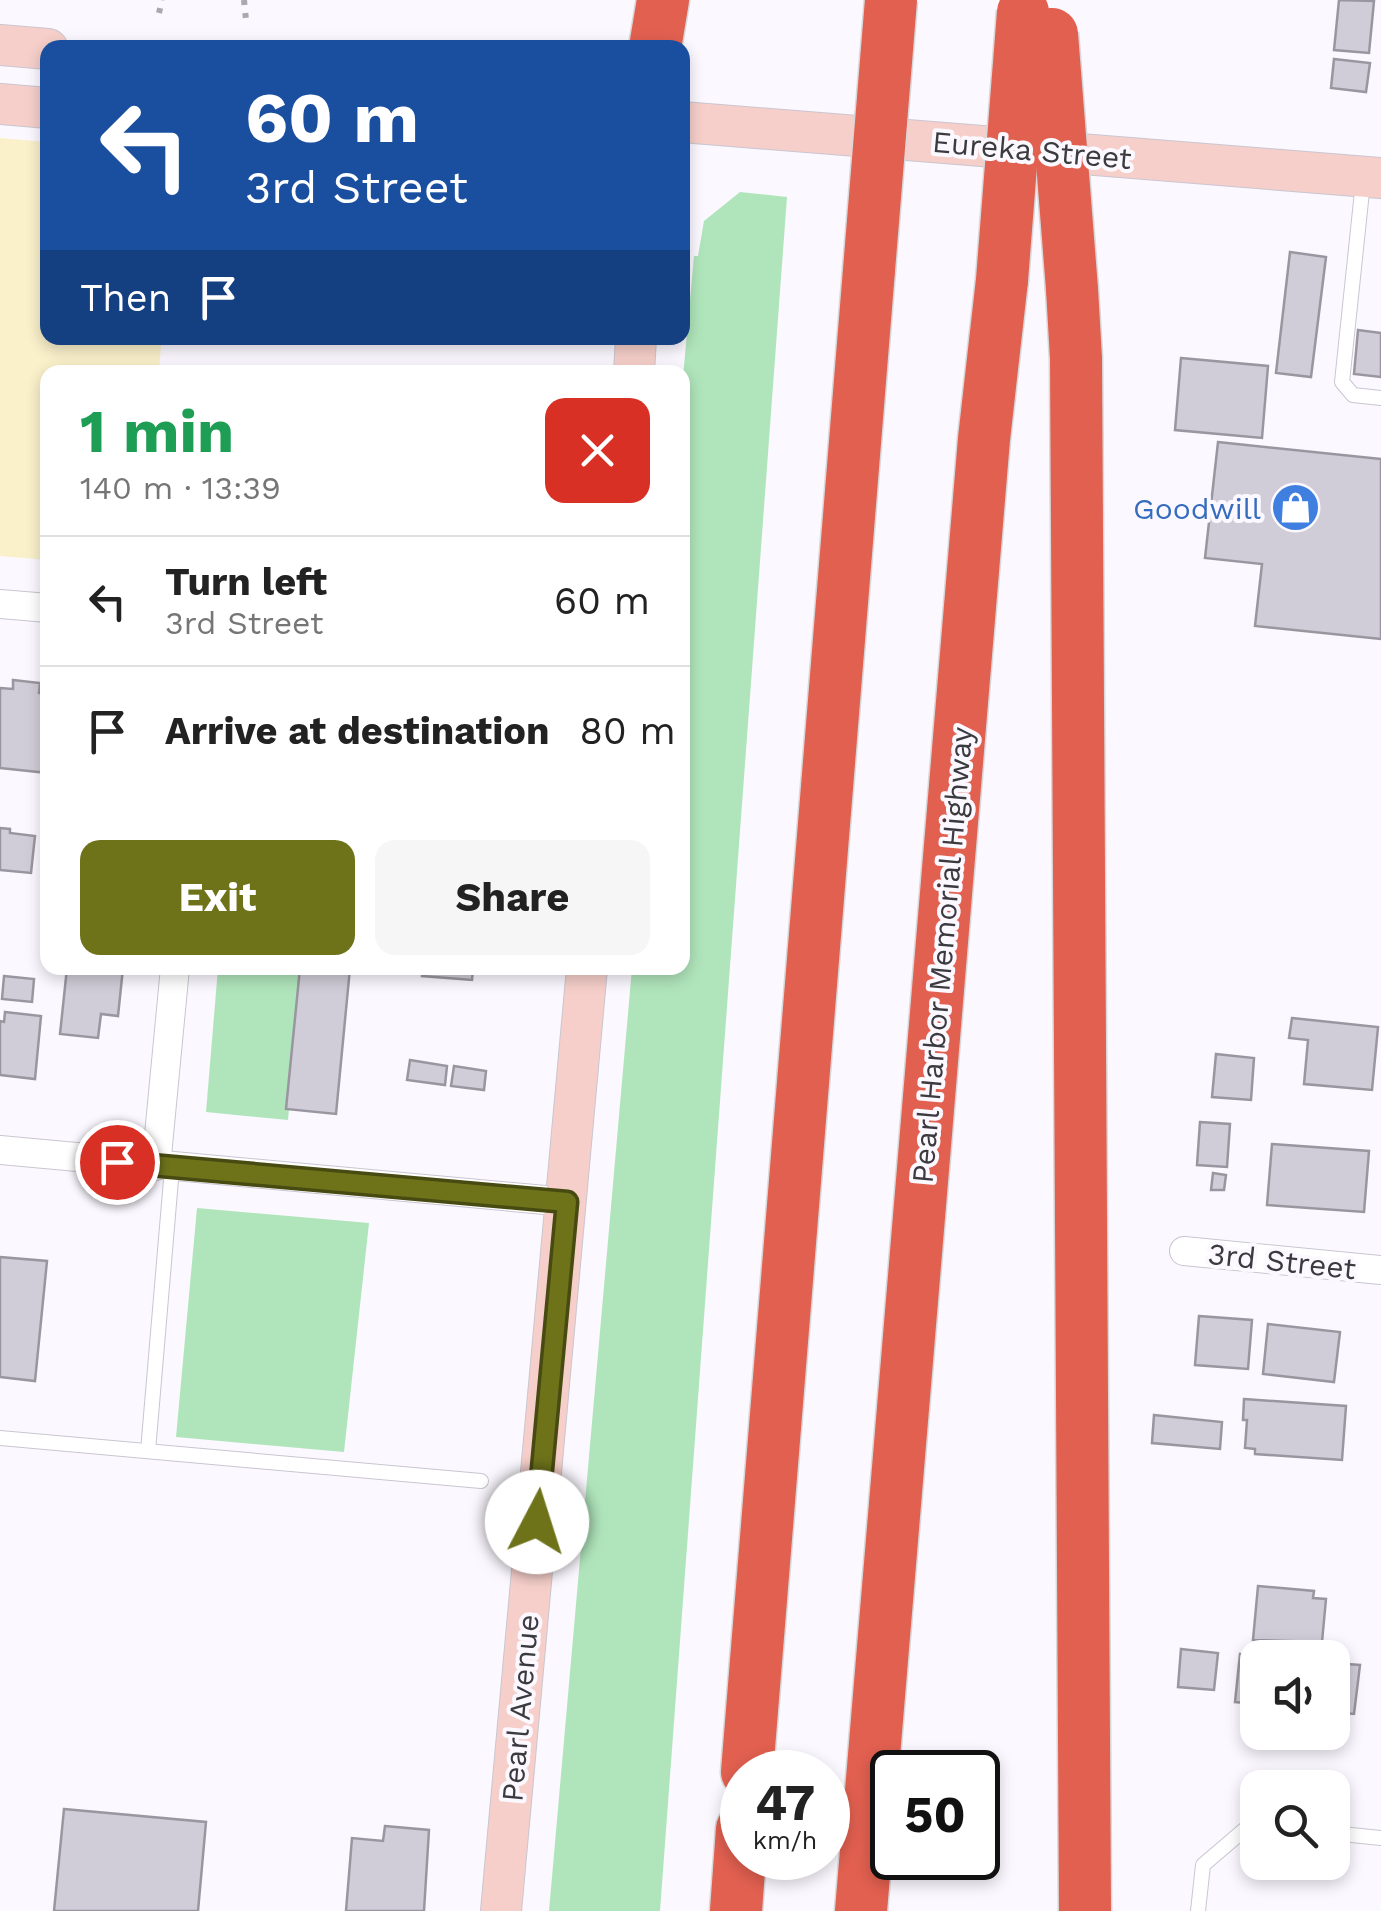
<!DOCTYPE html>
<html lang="en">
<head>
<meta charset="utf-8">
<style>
  body { margin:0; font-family:"Work Sans",sans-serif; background:#f6f6f6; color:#222; height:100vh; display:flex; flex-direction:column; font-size:38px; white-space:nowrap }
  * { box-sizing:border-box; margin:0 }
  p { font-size:32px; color:#767676 }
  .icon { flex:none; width:55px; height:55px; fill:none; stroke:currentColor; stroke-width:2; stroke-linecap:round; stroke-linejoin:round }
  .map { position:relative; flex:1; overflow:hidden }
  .drawer { position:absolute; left:40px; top:365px; width:650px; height:610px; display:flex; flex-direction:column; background:#fff; border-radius:20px; box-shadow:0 5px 15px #0003 }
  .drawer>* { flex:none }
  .banner { position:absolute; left:40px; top:40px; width:650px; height:305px; border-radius:20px; box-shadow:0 5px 15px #0003; background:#1a4fa0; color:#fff; overflow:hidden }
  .buttons { position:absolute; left:1240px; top:1640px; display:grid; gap:20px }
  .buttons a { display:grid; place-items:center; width:110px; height:110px; border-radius:20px; background:#fff; box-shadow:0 5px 15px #0003; font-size:50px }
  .speed { position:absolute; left:720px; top:1750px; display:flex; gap:20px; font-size:50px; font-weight:700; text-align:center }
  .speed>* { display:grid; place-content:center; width:130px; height:130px; border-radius:50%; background:#fff; box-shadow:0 5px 15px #0003; line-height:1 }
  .speed small { font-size:25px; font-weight:400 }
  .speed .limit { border:5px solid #111; border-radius:15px; background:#fff; color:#111 }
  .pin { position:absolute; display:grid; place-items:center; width:85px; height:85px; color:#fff; margin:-42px; border:5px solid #fff; border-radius:50%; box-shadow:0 2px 10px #0007 }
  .me { position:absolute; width:110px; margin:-55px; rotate:5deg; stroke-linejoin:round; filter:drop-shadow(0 0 8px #0008) }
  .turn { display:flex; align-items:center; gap:35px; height:210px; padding:0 40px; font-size:45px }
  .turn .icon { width:130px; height:130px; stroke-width:2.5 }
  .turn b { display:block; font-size:70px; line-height:85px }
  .then { display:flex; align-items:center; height:95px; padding:0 40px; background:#0003; gap:20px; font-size:38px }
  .round { display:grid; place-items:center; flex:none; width:105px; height:105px; border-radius:20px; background:#f6f6f6 }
  .head { display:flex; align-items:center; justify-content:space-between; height:170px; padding:0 40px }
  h1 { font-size:60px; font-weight:700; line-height:75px; color:#1e9e55 }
  .primary-button { display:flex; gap:20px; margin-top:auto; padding:20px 40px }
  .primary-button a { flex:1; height:115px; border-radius:20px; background:#6e731a; color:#fff; font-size:40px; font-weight:700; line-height:115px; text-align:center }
  .primary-button a+a { background:#f6f6f6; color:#222 }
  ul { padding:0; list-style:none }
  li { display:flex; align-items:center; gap:30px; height:130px; padding:0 40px; border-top:2px solid #e0e0e0 }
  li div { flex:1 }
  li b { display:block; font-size:38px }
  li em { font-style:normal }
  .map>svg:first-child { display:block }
  .green { fill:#b0e5bb }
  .sand { fill:#faf0ca }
  .building { fill:#d1cdd8; stroke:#9a96a0; stroke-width:2.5 }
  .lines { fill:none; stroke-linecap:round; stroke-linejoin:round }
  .lane-casing { stroke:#cac6d1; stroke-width:16 }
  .street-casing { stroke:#cac6d1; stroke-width:30 }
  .secondary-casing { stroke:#cac6d1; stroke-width:42 }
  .highway-casing { stroke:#d8d8d8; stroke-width:55 }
  .path { stroke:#aba9ae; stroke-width:6; stroke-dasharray:5 8; stroke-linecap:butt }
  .lane { stroke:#fff; stroke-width:14 }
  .street { stroke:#fff; stroke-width:28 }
  .secondary { stroke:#f6cfca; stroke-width:40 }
  .highway { stroke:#e26050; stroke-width:52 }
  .highway-bridge-casing { stroke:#d8d8d8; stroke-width:55; stroke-linecap:butt }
  .highway-bridge { stroke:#e26050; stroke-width:52 }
  .route-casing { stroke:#484b11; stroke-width:25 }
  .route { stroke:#6e731a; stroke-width:18 }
  .labels { text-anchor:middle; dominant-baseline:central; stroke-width:8; stroke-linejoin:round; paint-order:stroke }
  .street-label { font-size:30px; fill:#3b3a3e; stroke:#fbf8ff }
  .shop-label { font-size:30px; fill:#366cbe; stroke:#fbf8ff; text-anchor:end }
</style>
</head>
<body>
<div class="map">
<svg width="1381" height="1911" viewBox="0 0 1381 1911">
  <rect width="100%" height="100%" fill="#fbf8ff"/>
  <g class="green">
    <path d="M740,192L787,197L660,1911H549L632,968H682V388L694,256H698L704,221Z"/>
    <path d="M218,968H302L288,1120L206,1112Z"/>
    <path d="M197,1208L369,1223L344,1452L176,1437Z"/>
  </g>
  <path class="sand" d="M0,138L47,142L48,338H116L161,344L159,372H48L47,560L0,556Z"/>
  <g class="building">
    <path d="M1339,0L1374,1L1369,53L1334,50Z"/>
    <path d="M1334,59L1370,63L1366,92L1331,88Z"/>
    <path d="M1290,252L1326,257L1311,377L1276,373Z"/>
    <path d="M1358,330L1381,333V377L1354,374Z"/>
    <path d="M1181,358L1268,366L1262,438L1175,430Z"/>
    <path d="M1218,442L1381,459V639L1255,626L1262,564L1205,558Z"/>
    <path d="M13,680L40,683L39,693L48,694V773L0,768V688L13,689Z"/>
    <path d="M0,828L10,829V833L35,836L31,873L0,870Z"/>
    <path d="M67,968H123L118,1016L101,1014L98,1038L60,1034Z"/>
    <path d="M300,968H350L336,1114L286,1109Z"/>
    <path d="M423,968H473L472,980L422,976Z"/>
    <path d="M4,976L34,979L32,1002L2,999Z"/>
    <path d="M5,1012L41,1016L35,1079L0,1075V1021L4,1022Z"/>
    <path d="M1292,1018L1378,1027L1372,1090L1304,1084L1308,1040L1289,1038Z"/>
    <path d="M1216,1054L1254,1058L1251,1100L1212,1097Z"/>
    <path d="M410,1060L447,1066L445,1085L407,1080Z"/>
    <path d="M454,1066L486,1071L484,1090L451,1086Z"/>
    <path d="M1200,1122L1230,1124L1227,1167L1197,1165Z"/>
    <path d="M1272,1144L1369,1151L1364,1212L1267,1205Z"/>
    <path d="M1213,1173L1226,1175L1224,1190H1211Z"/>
    <path d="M0,1257L47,1261L35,1381L0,1377Z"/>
    <path d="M1199,1316L1252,1320L1248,1369L1195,1365Z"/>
    <path d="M1268,1324L1340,1332L1334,1382L1263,1374Z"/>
    <path d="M1244,1399L1346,1406L1342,1460L1255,1454V1449L1245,1448L1247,1420H1243Z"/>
    <path d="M1154,1415L1222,1422L1220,1449L1152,1443Z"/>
    <path d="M1258,1586L1314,1591L1313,1598L1326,1599L1322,1642L1253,1640Z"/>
    <path d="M1181,1649L1218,1653L1214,1690L1178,1687Z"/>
    <path d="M1240,1654L1277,1658H1258V1704L1235,1702Z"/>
    <path d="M1332,1663L1360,1665L1354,1714L1332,1712Z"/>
    <path d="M64,1809L206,1822L198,1911H54Z"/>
    <path d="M385,1826L429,1830L424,1911H346L352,1838L383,1841Z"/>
  </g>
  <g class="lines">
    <defs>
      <g id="lane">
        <path d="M1363,182L1342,382L1353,395L1381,398"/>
        <path d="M0,1438L481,1481"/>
        <path d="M148,1451L172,1168"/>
        <path d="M1332,1833L1381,1838"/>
        <path d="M1198,1911L1203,1865L1251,1824H1258"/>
      </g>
      <g id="street">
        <path d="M0,604L48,608"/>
        <path d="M0,1150L567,1202"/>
        <path d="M156,1166L175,968"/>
        <path d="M1184,1251L1381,1270"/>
      </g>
      <g id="secondary">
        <path d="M0,45L48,49"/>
        <path d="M0,104L48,108"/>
        <path d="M682,122L1381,178"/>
        <path d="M634,372L636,338"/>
        <path d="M501,1911L587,968"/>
      </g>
      <g id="highway">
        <path d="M655,48L663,0"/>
        <path d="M1072,289L1076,358L1085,1911"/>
        <path d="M747,1772L869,270"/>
        <path d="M736,1911L742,1829"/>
        <path d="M861,1911L984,439L1002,280"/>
      </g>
    </defs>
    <use href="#lane" class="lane-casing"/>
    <use href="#street" class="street-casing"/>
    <use href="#secondary" class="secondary-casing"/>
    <use href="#highway" class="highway-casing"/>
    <g class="path">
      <path d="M244,0L246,20"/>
      <path d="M159,13L162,0"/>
    </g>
    <use href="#lane" class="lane"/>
    <use href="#street" class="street"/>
    <use href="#secondary" class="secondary"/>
    <use href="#highway" class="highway"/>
    <defs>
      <g id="highway-bridge">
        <path d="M1052,34L1072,289"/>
        <path d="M869,270L891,0"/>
        <path d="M1002,280L1023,12"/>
      </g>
    </defs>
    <use href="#highway-bridge" class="highway-bridge-casing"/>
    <use href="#highway-bridge" class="highway-bridge"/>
  </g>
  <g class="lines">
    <defs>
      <path id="route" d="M117,1162L567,1202L537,1522"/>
    </defs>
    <use href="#route" class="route-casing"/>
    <use href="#route" class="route"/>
  </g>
  <defs>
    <symbol id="shop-disc" viewBox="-11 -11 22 22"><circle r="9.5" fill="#3f7fe0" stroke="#fbf8ff"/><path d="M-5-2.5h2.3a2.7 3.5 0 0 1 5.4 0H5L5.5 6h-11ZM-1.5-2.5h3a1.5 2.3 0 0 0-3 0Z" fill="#fff"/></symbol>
  </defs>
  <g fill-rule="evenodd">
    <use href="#shop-disc" x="1268" y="480" width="55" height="55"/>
  </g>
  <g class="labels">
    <g class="street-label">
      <text transform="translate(1032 150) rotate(5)">Eureka Street</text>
      <text transform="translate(942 955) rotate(-85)">Pearl Harbor Memorial Highway</text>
      <text transform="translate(1282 1261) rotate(6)">3rd Street</text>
      <text transform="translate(520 1708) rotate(-85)">Pearl Avenue</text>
    </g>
    <g class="shop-label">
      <text x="1261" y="508">Goodwill</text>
    </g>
  </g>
</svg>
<div class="buttons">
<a><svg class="icon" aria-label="sound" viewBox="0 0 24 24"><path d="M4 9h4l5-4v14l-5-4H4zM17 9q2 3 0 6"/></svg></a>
<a><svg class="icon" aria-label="search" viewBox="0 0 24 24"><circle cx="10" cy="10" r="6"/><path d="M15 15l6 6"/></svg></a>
</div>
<div class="speed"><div>47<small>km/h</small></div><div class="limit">50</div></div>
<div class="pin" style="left:117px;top:1162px;background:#d93025"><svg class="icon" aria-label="arrive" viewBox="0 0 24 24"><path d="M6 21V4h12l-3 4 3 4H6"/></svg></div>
<svg class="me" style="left:537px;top:1522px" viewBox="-20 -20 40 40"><circle r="19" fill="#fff"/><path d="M0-13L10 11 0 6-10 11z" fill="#6e731a"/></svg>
<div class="banner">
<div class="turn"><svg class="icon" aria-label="left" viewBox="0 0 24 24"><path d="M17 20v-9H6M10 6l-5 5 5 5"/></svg><div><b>60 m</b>3rd Street</div></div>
<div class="then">Then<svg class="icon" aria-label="arrive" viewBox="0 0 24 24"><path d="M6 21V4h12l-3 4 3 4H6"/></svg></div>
</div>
<section class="drawer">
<div class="head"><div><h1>1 min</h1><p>140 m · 13:39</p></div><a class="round" style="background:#d93025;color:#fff"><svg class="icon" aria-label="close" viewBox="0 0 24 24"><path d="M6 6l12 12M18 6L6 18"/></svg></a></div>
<ul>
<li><svg class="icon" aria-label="left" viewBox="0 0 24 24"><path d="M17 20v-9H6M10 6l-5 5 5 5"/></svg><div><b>Turn left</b><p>3rd Street</p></div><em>60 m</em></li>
<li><svg class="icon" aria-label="arrive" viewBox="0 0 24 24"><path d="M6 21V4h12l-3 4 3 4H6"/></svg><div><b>Arrive at destination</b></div><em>80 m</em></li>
</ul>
<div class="primary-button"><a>Exit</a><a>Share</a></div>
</section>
</div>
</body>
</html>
